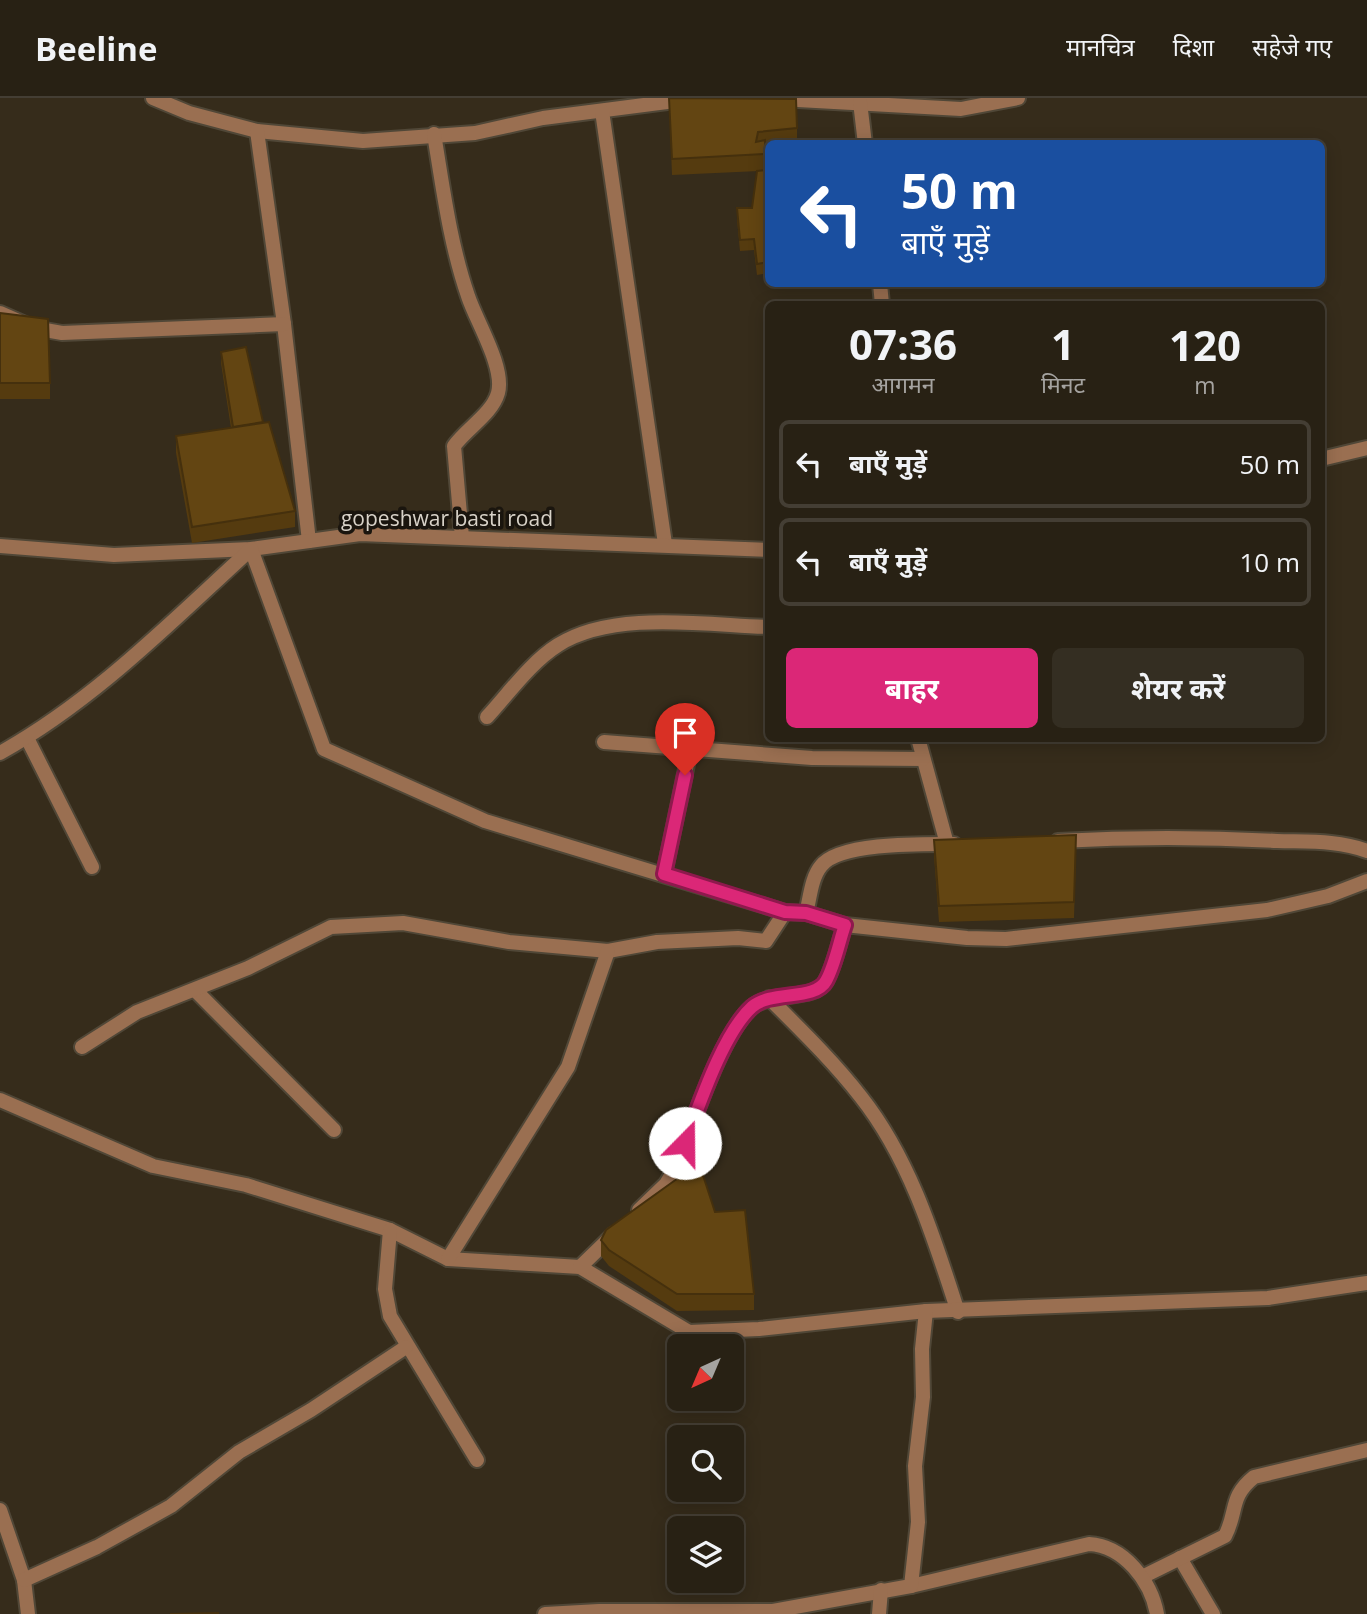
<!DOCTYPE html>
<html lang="hi">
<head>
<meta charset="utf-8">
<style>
  body { margin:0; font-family:"Open Sans","Noto Sans Devanagari",sans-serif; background:#342e22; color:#f1f3f6; height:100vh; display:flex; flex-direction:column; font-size:26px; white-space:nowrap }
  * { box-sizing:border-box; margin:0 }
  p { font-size:23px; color:#a5a3a0 }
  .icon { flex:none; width:38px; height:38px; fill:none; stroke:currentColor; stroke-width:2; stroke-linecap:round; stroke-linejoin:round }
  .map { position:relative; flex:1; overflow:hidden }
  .sheet { position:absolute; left:765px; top:203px; width:560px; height:441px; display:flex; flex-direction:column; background:#282114; border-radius:10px; box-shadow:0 4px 18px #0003,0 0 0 2px #443e34 }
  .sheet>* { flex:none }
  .top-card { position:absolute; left:765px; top:42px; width:560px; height:147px; border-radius:10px; box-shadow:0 4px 18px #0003,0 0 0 2px #443e34; background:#1a4fa0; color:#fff; overflow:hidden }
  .needle { width:46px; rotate:224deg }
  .controls { position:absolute; left:667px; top:1236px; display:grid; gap:14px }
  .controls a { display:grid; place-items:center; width:77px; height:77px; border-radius:10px; background:#282114; box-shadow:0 4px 18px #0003,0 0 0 2px #443e34; font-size:35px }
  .pin { position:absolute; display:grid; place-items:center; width:60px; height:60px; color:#fff; margin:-72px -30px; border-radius:50% 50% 50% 0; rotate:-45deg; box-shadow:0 0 7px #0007 }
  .pin .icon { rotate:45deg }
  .me { position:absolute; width:77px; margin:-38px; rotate:22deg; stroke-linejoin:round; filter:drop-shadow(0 0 5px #0008) }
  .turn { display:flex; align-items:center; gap:24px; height:147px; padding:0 21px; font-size:32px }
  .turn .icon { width:91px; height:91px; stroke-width:2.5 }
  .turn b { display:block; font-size:49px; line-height:60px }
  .eta { display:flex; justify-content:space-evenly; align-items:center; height:119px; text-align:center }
  .eta b { font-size:42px; font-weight:700; line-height:49px }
  .primary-button { display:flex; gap:14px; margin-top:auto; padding:14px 21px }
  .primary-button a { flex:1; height:80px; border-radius:10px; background:#db2777; color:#fff; font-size:28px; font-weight:700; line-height:80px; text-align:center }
  .primary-button a+a { background:#342e22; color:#f1f3f6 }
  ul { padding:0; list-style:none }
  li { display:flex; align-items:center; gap:21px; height:88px; margin:0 14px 10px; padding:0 7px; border:4px solid #443e34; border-radius:10px }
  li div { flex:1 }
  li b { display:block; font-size:26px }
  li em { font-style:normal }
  header { display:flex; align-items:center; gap:42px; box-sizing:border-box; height:98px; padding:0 35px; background:#282114; border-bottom:2px solid #443e34 }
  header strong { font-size:33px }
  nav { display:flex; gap:38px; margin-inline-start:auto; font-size:24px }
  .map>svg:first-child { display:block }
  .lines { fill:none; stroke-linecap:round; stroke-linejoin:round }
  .minor-casing { stroke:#504737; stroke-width:18 }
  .minor { stroke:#9a6f51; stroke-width:14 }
  .wall { fill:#553b0f }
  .building { fill:#634512; stroke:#45300d; stroke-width:2 }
  .route-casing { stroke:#8e194d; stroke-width:18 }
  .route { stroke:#db2777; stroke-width:12 }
  .labels { text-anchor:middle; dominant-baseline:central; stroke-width:7; stroke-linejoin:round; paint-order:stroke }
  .street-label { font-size:21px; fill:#d8d2c8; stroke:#1a150e }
</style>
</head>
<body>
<header>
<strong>Beeline</strong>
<nav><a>मानचित्र</a><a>दिशा</a><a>सहेजे गए</a></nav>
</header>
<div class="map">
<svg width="1367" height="1516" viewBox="0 0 1367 1516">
  <rect width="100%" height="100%" fill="#362c1b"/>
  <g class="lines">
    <defs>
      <g id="minor">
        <path d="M153,0L189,15L257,33L363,43L475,35L543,20L698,0L728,1"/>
        <path d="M780,1L961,11L1018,0"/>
        <path d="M860,4L865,46"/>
        <path d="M602,13L665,446"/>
        <path d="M257,33L284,226L309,443"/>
        <path d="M434,36C443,90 450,146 468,198C476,223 505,269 498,295C492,316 467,330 454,348L462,439"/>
        <path d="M880,186L882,206"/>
        <path d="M0,215L34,230L62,235L284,226"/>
        <path d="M1321,361L1367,350"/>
        <path d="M0,448L114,457L251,451L360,436L768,452"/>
        <path d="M487,619C509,595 531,564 558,547C613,512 706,527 768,529"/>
        <path d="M27,640L92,769"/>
        <path d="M918,640L947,746"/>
        <path d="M604,644L812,660L923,661"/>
        <path d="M0,655C95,602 171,524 251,451L324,651L485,723L785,814L806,815L845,827"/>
        <path d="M1058,743C1131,739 1204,739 1277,743C1306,744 1339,742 1367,753"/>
        <path d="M664,776L690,652"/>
        <path d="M806,815C810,801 811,780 821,768C839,744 924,746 954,746"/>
        <path d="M196,893L334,1032"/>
        <path d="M769,900C800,931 833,963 861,999C910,1061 934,1140 958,1214"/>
        <path d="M82,949L137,914L248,870L331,829L403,825L509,844L608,853L657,844L738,840L766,843L785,814"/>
        <path d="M0,1002L153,1068L246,1087L390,1132L448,1161L580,1169L689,1234L759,1231L926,1213L1268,1200L1367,1185"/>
        <path d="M639,1112L666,1086L676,1069C692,1028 721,936 752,909C771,893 816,903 826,883C835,866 839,844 845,827L967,840L1006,841L1267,812L1328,798L1367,783"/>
        <path d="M390,1132L385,1191L390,1218L477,1362"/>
        <path d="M448,1161L568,969L608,853"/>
        <path d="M580,1169L614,1136"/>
        <path d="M0,1412L24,1482L28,1516"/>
        <path d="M1180,1460L1213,1516"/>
        <path d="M1142,1479L1225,1438C1238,1413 1229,1399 1254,1379L1367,1352"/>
        <path d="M24,1482L97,1449L171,1408L239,1354L311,1312L406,1249"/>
        <path d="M911,1488L1089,1446C1124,1448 1151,1483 1157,1516"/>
        <path d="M545,1516L599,1513H773L911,1488L918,1424L915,1368L923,1299L922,1251L926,1213"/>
        <path d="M879,1516L881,1492"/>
      </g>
    </defs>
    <use href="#minor" class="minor-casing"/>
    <use href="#minor" class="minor"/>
  </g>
  <g class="wall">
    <path d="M669,0L797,30V46H768V49H765V72H768V175L757,177L754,152L740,153L737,121V110H752L759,73L672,77Z"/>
    <path d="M0,215L50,285V301H0Z"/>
    <path d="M221,254L263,324L295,413V429L192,445L176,355V338L231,330L221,265Z"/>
    <path d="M766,342H768V408L765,409Z"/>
    <path d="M934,742L1076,753L1074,820L939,824L934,758Z"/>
    <path d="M715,1114L754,1196V1212L677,1213L609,1168L601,1158V1142Z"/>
  </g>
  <g class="building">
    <path d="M669,0L796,1L797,30L758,34L756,44L765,42V56L672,61Z"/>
    <path d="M768,72V164L757,166L754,141L740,142L737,110H752L757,73Z"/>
    <path d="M0,215L48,221L50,285H0Z"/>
    <path d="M246,249L263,324L233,329L221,254Z"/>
    <path d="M269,324L295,413L192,429L176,338Z"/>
    <path d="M766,342H768V392L765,393Z"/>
    <path d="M1076,737L1074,804L939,808L934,742Z"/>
    <path d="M699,1065L715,1114L745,1112L754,1196H677L609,1152L601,1142L606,1132Z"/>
    <path d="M218,1515V1516H170Z"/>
  </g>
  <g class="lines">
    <defs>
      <path id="route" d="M685,677L664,776L785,814L806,815L845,827C839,844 835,867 826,883C815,903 771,892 752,909C723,935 699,1008 685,1045"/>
    </defs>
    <use href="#route" class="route-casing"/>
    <use href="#route" class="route"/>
  </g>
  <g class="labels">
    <g class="street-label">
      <text x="447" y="420">gopeshwar basti road</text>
    </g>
  </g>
</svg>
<div class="controls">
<a><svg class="needle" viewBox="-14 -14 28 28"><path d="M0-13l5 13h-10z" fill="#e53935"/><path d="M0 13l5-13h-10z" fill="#a5a3a0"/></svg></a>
<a><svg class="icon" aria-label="search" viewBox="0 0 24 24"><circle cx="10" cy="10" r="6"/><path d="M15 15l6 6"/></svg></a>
<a><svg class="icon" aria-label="layers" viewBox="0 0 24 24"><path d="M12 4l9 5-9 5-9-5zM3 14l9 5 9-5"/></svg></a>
</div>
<div class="pin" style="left:685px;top:677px;background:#d93025"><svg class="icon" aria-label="arrive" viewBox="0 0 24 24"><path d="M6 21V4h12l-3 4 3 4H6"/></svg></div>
<svg class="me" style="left:685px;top:1045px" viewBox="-20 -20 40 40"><circle r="19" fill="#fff"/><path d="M0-13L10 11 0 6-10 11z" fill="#db2777"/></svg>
<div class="top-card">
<div class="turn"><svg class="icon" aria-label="left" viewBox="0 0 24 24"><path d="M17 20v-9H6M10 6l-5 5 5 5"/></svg><div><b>50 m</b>बाएँ मुड़ें</div></div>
</div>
<section class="sheet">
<div class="eta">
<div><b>07:36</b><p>आगमन</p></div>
<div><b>1</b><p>मिनट</p></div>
<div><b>120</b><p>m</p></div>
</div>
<ul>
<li><svg class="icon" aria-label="left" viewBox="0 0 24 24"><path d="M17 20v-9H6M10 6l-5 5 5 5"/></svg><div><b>बाएँ मुड़ें</b></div><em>50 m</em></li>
<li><svg class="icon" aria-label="left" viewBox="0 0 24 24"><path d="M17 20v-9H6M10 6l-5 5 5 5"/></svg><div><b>बाएँ मुड़ें</b></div><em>10 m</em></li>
</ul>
<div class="primary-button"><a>बाहर</a><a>शेयर करें</a></div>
</section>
</div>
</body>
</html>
